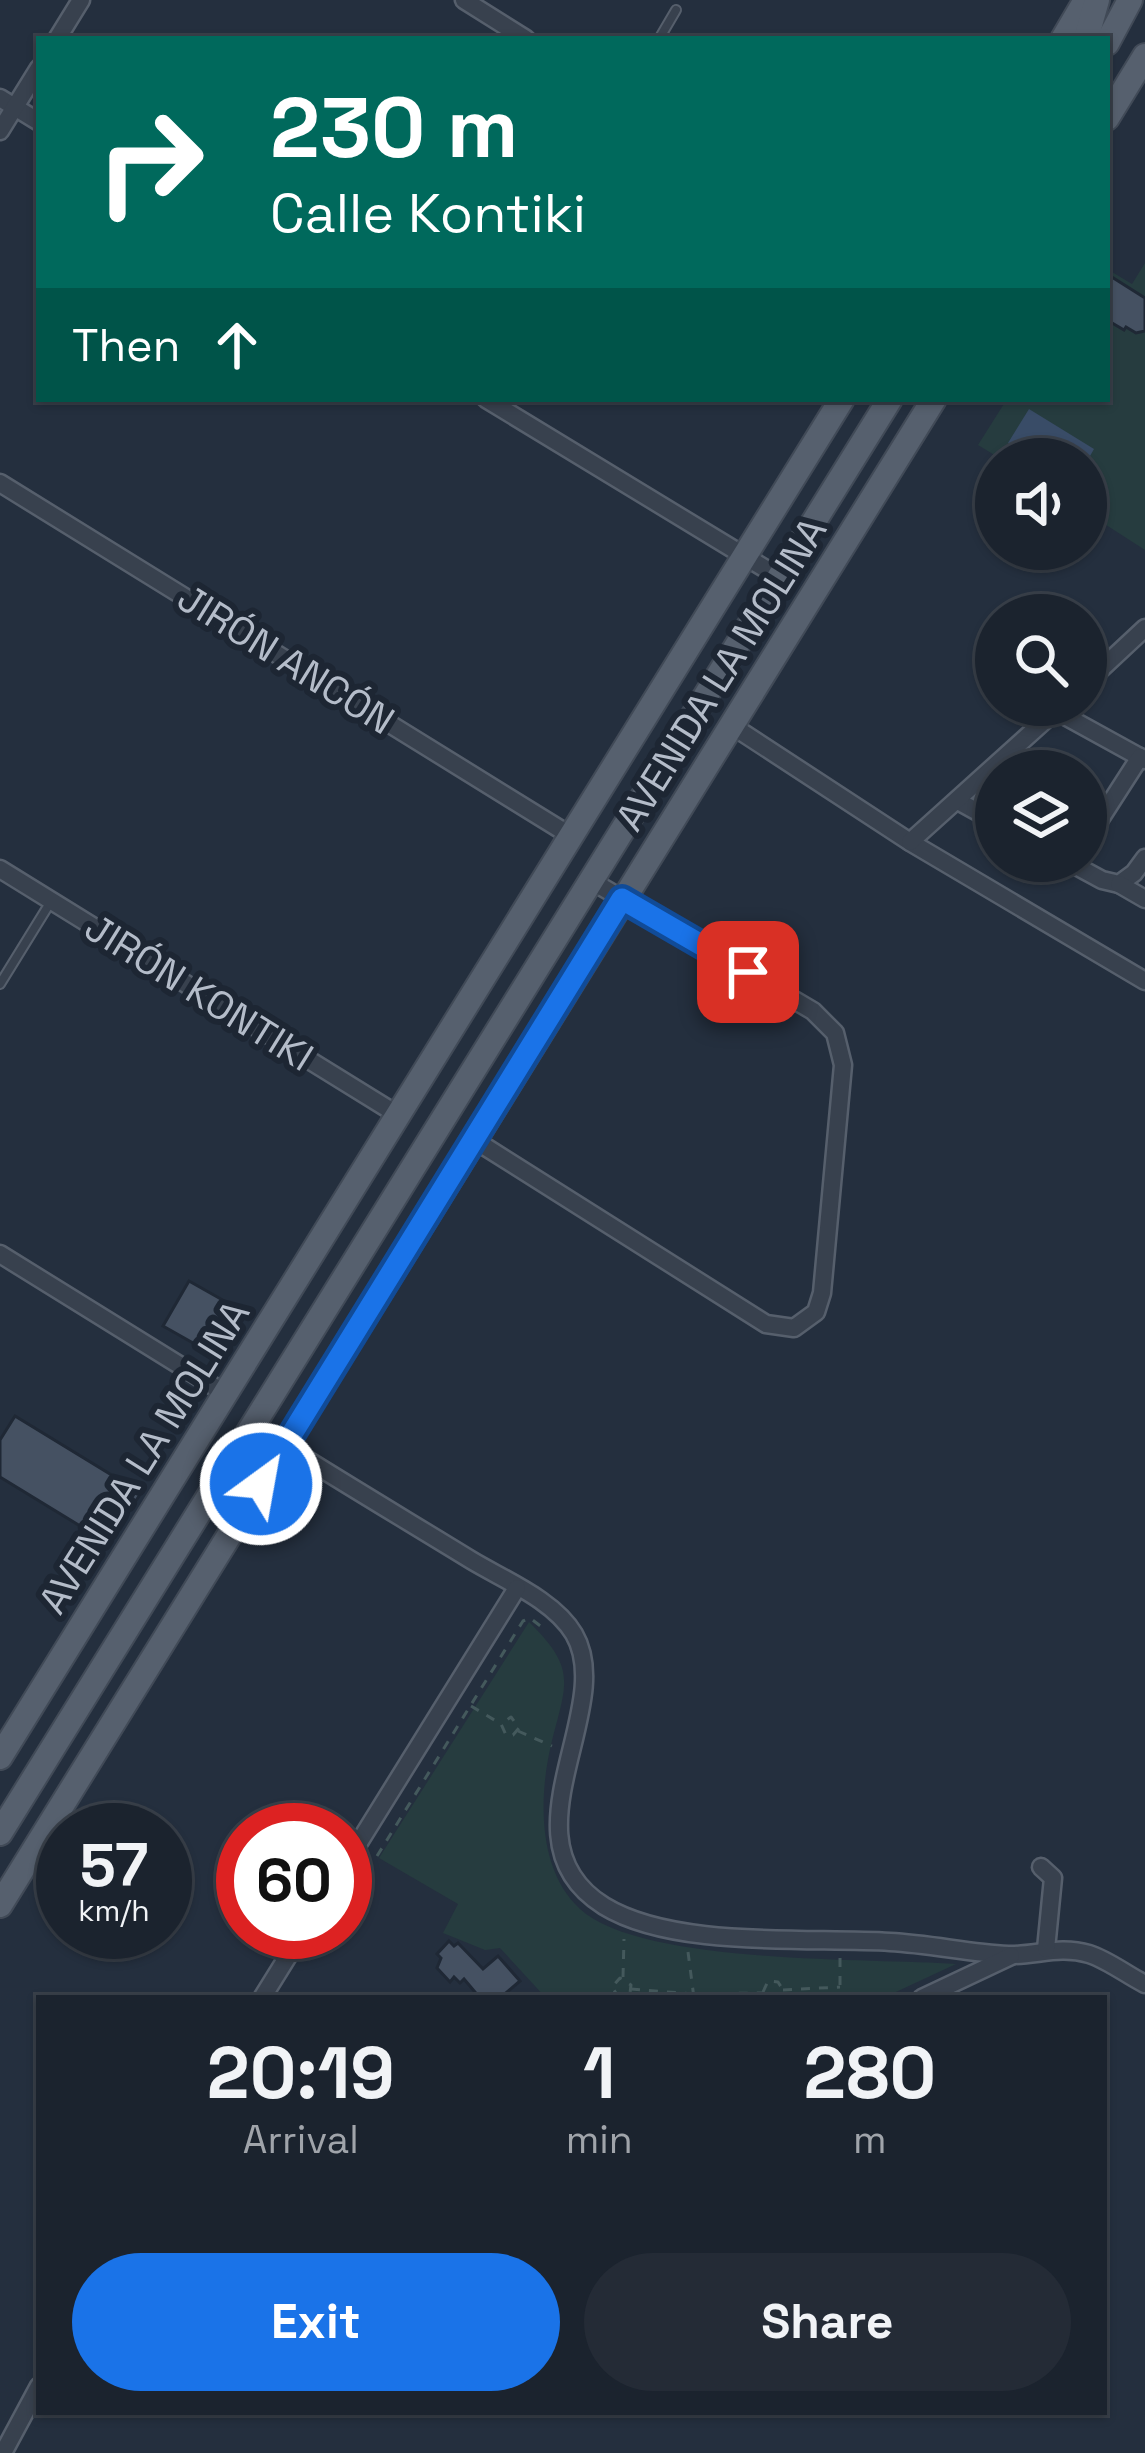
<!DOCTYPE html>
<html lang="en">
<head>
<meta charset="utf-8">
<style>
  body { margin:0; font-family:"Space Grotesk",sans-serif; background:#242b36; color:#f1f3f6; height:100vh; display:flex; flex-direction:column; font-size:45px; white-space:nowrap }
  * { box-sizing:border-box; margin:0 }
  p { font-size:39px; color:#a0a4aa }
  .icon { flex:none; width:66px; height:66px; fill:none; stroke:currentColor; stroke-width:2; stroke-linecap:round; stroke-linejoin:round }
  .map { position:relative; flex:1; overflow:hidden }
  .drawer { position:absolute; left:36px; top:1995px; width:1071px; height:420px; display:flex; flex-direction:column; background:#1b232e; border-radius:0px; box-shadow:0 3px 9px #0004,0 0 0 3px #39404a }
  .drawer>* { flex:none }
  .hud { position:absolute; left:36px; top:36px; width:1074px; height:366px; border-radius:0px; box-shadow:0 3px 9px #0004,0 0 0 3px #39404a; background:#00695c; color:#fff; overflow:hidden }
  .controls { position:absolute; left:975px; top:438px; display:grid; gap:24px }
  .controls a { display:grid; place-items:center; width:132px; height:132px; border-radius:50%; background:#1b232e; box-shadow:0 3px 9px #0004,0 0 0 3px #39404a; font-size:60px }
  .speed { position:absolute; left:36px; top:1803px; display:flex; gap:24px; font-size:60px; font-weight:700; text-align:center }
  .speed>* { display:grid; place-content:center; width:156px; height:156px; border-radius:50%; background:#1b232e; box-shadow:0 3px 9px #0004,0 0 0 3px #39404a; line-height:1 }
  .speed small { font-size:30px; font-weight:400 }
  .speed .limit { border:18px solid #d22; background:#fff; color:#111 }
  .pin { position:absolute; display:grid; place-items:center; width:102px; height:102px; color:#fff; margin:-51px; border-radius:24px; box-shadow:0 6px 18px #0006 }
  .me { position:absolute; width:132px; margin:-66px; rotate:32deg; stroke-linejoin:round; filter:drop-shadow(0 0 9px #0008) }
  .turn { display:flex; align-items:center; gap:42px; height:252px; padding:0 36px; font-size:54px }
  .turn .icon { width:156px; height:156px; stroke-width:2.5 }
  .turn b { display:block; font-size:84px; line-height:102px }
  .then { display:flex; align-items:center; height:114px; padding:0 36px; background:#0003; gap:24px; font-size:45px }
  .eta { display:flex; justify-content:space-evenly; align-items:center; height:204px; text-align:center }
  .eta b { font-size:72px; font-weight:600; line-height:84px }
  .button { display:flex; gap:24px; margin-top:auto; padding:24px 36px }
  .button a { flex:1; height:138px; border-radius:72px; background:#1a73e8; color:#fff; font-size:48px; font-weight:600; line-height:138px; text-align:center }
  .button a+a { background:#242b36; color:#f1f3f6 }
  .map>svg:first-child { display:block }
  .green { fill:#263c3f }
  .water { fill:#394c67 }
  .building { fill:#455162; stroke:#1f2835; stroke-width:3 }
  .lines { fill:none; stroke-linecap:round; stroke-linejoin:round }
  .service-casing { stroke:#565f6c; stroke-width:12 }
  .minor-casing { stroke:#565f6c; stroke-width:21 }
  .primary-casing { stroke:#414a57; stroke-width:28 }
  .path { stroke:#44595c; stroke-width:3; stroke-dasharray:9 9; stroke-linecap:butt }
  .service { stroke:#38414e; stroke-width:8 }
  .minor { stroke:#38414e; stroke-width:16 }
  .primary { stroke:#56606e; stroke-width:24 }
  .route-casing { stroke:#114b97; stroke-width:30 }
  .route { stroke:#1a73e8; stroke-width:21 }
  .labels { text-anchor:middle; dominant-baseline:central; stroke-width:12; stroke-linejoin:round; paint-order:stroke }
  .street-label { font-size:39px; fill:#b4bcc9; stroke:#1d2633 }
</style>
</head>
<body>
<div class="map">
<svg width="1145" height="2453" viewBox="0 0 1145 2453">
  <rect width="100%" height="100%" fill="#242f3e"/>
  <g class="green">
    <path d="M1145,263V550L1086,512V459H1001L978,445L1007,399H1107V269L1132,284Z"/>
    <path d="M529,1622C578,1670 566,1683 551,1745C539,1796 537,1870 580,1909C641,1965 869,1958 956,1964L883,1998H546L500,1948L485,1950L443,1933L458,1904L379,1858Z"/>
  </g>
  <path class="water" d="M1029,409L1094,449L1086,463V459H1033L1008,443Z"/>
  <g class="building">
    <path d="M1107,274L1145,298V331L1136,333L1126,327L1124,330L1107,320Z"/>
    <path d="M189,1281L235,1307L209,1352L163,1326Z"/>
    <path d="M15,1416L141,1493L108,1543L0,1477V1440Z"/>
    <path d="M449,1941L454,1946L458,1943L483,1969L498,1956L520,1981L500,1998H480L464,1979L460,1983L454,1977L450,1982L437,1968L441,1958L437,1954Z"/>
  </g>
  <g class="lines">
    <defs>
      <g id="service">
        <path d="M659,39L676,10"/>
        <path d="M0,984L50,903"/>
      </g>
      <g id="minor">
        <path d="M464,0L526,39"/>
        <path d="M57,39L81,0"/>
        <path d="M0,98L39,122"/>
        <path d="M0,131L39,68"/>
        <path d="M486,399L779,577"/>
        <path d="M0,483L571,836"/>
        <path d="M1086,683L1145,628"/>
        <path d="M1056,711L1145,760"/>
        <path d="M731,725L910,842L1145,981"/>
        <path d="M958,801L996,822"/>
        <path d="M1086,841L1140,757"/>
        <path d="M910,842L1062,705"/>
        <path d="M1067,861L1102,880L1119,884L1134,873L1145,858"/>
        <path d="M0,869L398,1115"/>
        <path d="M1119,884L1145,899"/>
        <path d="M473,1139L766,1324L794,1328L816,1312L822,1293L843,1065L835,1033L813,1011L590,880"/>
        <path d="M0,1254L226,1394"/>
        <path d="M285,1446C347,1485 409,1522 471,1560C504,1580 554,1600 574,1634C618,1709 498,1840 604,1906C674,1949 809,1937 890,1942C930,1944 969,1953 1008,1955C1036,1956 1059,1945 1089,1954C1108,1960 1127,1975 1145,1984"/>
        <path d="M345,1865L517,1588"/>
        <path d="M1041,1867L1053,1878L1046,1949"/>
        <path d="M262,1998L303,1932"/>
        <path d="M922,1998L1011,1956"/>
        <path d="M3,2453L39,2386"/>
      </g>
      <g id="primary">
        <path d="M1063,39L1086,0"/>
        <path d="M1086,39L1097,0"/>
        <path d="M1107,43L1130,0"/>
        <path d="M1107,118L1145,56"/>
        <path d="M0,1757L842,399"/>
        <path d="M0,1833L890,399"/>
        <path d="M0,1905L934,399"/>
      </g>
    </defs>
    <use href="#service" class="service-casing"/>
    <use href="#minor" class="minor-casing"/>
    <use href="#primary" class="primary-casing"/>
    <g class="path">
      <path d="M471,1706L501,1724L506,1735H513L519,1728L511,1717L501,1724"/>
      <path d="M518,1731L552,1746"/>
      <path d="M377,1856L523,1621L530,1618L543,1628"/>
      <path d="M688,1952L694,1998"/>
      <path d="M840,1958V1998"/>
      <path d="M623,1977L624,1939"/>
      <path d="M631,1989L693,1994L764,1993"/>
      <path d="M783,1990L840,1987"/>
      <path d="M763,1992L768,1981L778,1982L783,1990L779,1998"/>
      <path d="M619,1998L612,1987L620,1978L631,1985L630,1993L623,1998"/>
      <path d="M889,1998L904,1991"/>
    </g>
    <use href="#service" class="service"/>
    <use href="#minor" class="minor"/>
    <use href="#primary" class="primary"/>
  </g>
  <g class="lines">
    <defs>
      <path id="route" d="M261,1484L622,899L748,972"/>
    </defs>
    <use href="#route" class="route-casing"/>
    <use href="#route" class="route"/>
  </g>
  <g class="labels">
    <g class="street-label">
      <text transform="translate(286 659) rotate(32)">JIRÓN ANCÓN</text>
      <text transform="translate(721 674) rotate(-58)">AVENIDA LA MOLINA</text>
      <text transform="translate(199 992) rotate(32)">JIRÓN KONTIKI</text>
      <text transform="translate(144 1457) rotate(-58)">AVENIDA LA MOLINA</text>
    </g>
  </g>
</svg>
<div class="controls">
<a><svg class="icon" aria-label="sound" viewBox="0 0 24 24"><path d="M4 9h4l5-4v14l-5-4H4zM17 9q2 3 0 6"/></svg></a>
<a><svg class="icon" aria-label="search" viewBox="0 0 24 24"><circle cx="10" cy="10" r="6"/><path d="M15 15l6 6"/></svg></a>
<a><svg class="icon" aria-label="layers" viewBox="0 0 24 24"><path d="M12 4l9 5-9 5-9-5zM3 14l9 5 9-5"/></svg></a>
</div>
<div class="speed"><div>57<small>km/h</small></div><div class="limit">60</div></div>
<div class="pin" style="left:748px;top:972px;background:#d93025"><svg class="icon" aria-label="arrive" viewBox="0 0 24 24"><path d="M6 21V4h12l-3 4 3 4H6"/></svg></div>
<svg class="me" style="left:261px;top:1484px" viewBox="-20 -20 40 40"><circle r="17" fill="#1a73e8" stroke="#fff" stroke-width="3"/><path d="M0-11L8 9 0 5-8 9z" fill="#fff"/></svg>
<div class="hud">
<div class="turn"><svg class="icon" aria-label="right" viewBox="0 0 24 24"><path d="M7 20v-9h11M14 6l5 5-5 5"/></svg><div><b>230 m</b>Calle Kontiki</div></div>
<div class="then">Then<svg class="icon" aria-label="ahead" viewBox="0 0 24 24"><path d="M12 20V5M6 11l6-6 6 6"/></svg></div>
</div>
<section class="drawer">
<div class="eta">
<div><b>20:19</b><p>Arrival</p></div>
<div><b>1</b><p>min</p></div>
<div><b>280</b><p>m</p></div>
</div>
<div class="button"><a>Exit</a><a>Share</a></div>
</section>
</div>
</body>
</html>
